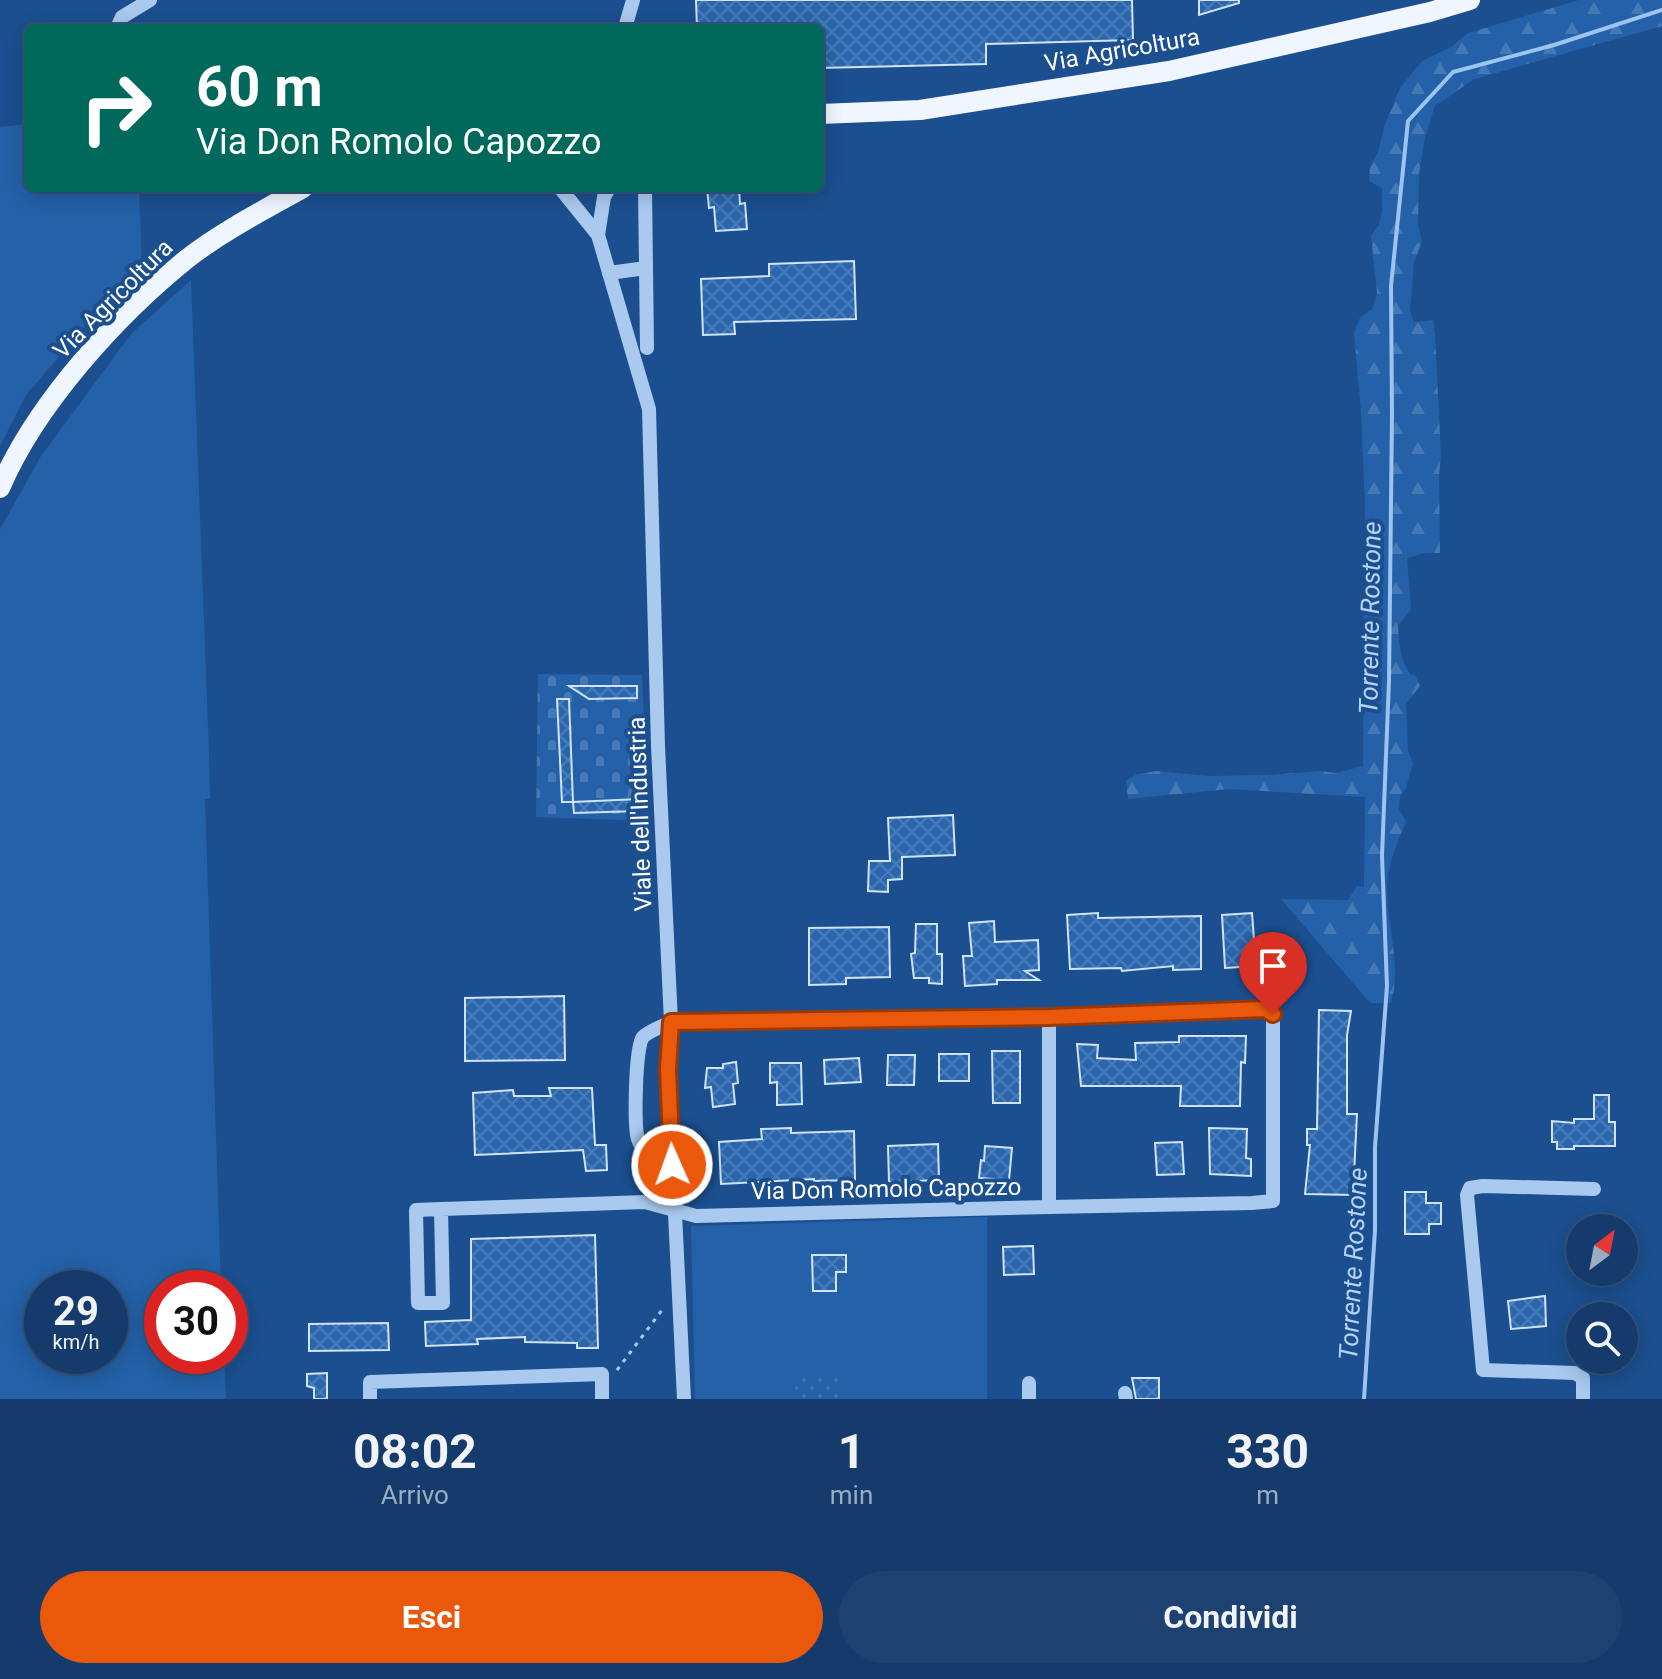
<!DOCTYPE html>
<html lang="it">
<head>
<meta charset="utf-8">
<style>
  body { margin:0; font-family:Roboto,sans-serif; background:#1d4271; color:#f1f3f6; height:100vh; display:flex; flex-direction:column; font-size:30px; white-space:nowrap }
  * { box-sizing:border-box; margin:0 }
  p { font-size:26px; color:#9dadc1 }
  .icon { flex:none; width:44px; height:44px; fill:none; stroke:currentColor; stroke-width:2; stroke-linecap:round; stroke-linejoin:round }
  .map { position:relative; height:1399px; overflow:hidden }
  .drawer { display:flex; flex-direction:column; background:#143b6b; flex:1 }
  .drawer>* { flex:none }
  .guide { position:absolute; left:24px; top:24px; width:800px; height:168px; border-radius:12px; box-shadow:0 4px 20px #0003,0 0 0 2px #33557e; background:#00695c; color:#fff; overflow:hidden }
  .needle { width:52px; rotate:32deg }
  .tools { position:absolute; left:1566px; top:1214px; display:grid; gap:16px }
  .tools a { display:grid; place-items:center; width:72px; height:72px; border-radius:50%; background:#143b6b; box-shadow:0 4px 20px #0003,0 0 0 2px #33557e; font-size:40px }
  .speed { position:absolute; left:24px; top:1270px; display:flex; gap:16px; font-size:40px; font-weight:700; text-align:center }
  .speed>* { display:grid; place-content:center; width:104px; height:104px; border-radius:50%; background:#143b6b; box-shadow:0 4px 20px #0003,0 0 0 2px #33557e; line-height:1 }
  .speed small { font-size:20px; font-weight:400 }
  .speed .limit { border:12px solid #d22; background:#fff; color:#111 }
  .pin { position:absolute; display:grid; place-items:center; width:68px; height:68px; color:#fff; margin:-82px -34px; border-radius:50% 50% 50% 0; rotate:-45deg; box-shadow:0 0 8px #0007 }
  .pin .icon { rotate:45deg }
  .me { position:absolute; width:88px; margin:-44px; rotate:358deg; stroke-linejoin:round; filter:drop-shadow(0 0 6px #0008) }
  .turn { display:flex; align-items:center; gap:28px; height:168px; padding:0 40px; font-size:36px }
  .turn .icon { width:104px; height:104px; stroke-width:2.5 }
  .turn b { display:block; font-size:56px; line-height:68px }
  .eta { display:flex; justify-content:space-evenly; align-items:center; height:136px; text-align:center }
  .eta b { font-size:48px; font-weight:700; line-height:56px }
  .button { display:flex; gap:16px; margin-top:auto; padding:16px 40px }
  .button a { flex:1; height:92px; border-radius:48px; background:#ea580c; color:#fff; font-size:32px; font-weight:700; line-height:92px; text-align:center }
  .button a+a { background:#1d4271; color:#f1f3f6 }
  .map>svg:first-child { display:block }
  .grass { fill:#2461a8; fill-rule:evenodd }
  .forest { fill:url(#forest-firs) }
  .cemetery { fill:url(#cemetery-stones) }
  .park { fill:url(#park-dots) }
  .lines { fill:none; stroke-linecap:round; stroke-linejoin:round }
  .stream { stroke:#9cc4f0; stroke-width:4 }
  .building { fill:url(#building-cross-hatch); stroke:#cfe3fa; stroke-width:2 }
  .path { stroke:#a9c9ee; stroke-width:3; stroke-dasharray:4 6; stroke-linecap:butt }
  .minor { stroke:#a9c9ee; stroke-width:14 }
  .major { stroke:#f0f6ff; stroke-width:20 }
  .route-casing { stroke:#983908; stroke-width:20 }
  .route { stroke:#ea580c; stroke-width:14 }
  .labels { text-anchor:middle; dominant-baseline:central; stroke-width:8; stroke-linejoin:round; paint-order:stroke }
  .street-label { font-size:24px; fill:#fff; stroke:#1b4f8f }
  .water-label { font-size:26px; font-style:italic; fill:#b5d3f5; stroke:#1b4f8f }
</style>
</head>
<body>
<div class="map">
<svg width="1662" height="1399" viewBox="0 0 1662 1399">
  <defs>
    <pattern id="forest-firs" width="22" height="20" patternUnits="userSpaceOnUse" patternTransform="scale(2)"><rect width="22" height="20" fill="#2461a8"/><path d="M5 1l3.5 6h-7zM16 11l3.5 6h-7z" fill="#4579b5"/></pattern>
    <pattern id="cemetery-stones" width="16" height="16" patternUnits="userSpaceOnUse" patternTransform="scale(2)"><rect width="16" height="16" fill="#2461a8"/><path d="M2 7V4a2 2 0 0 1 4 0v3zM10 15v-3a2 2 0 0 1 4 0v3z" fill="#4579b5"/></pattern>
    <pattern id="park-dots" width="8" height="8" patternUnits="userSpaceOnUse" patternTransform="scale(2)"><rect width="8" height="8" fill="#2461a8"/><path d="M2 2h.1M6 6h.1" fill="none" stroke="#4579b5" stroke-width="1.8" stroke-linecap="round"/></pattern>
    <pattern id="building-cross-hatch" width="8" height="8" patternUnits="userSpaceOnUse" patternTransform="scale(2)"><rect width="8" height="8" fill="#2a66ad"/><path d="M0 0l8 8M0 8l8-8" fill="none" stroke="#4a7db9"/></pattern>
  </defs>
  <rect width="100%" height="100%" fill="#1b4f8f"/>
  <g class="grass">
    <path d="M28,124V188H139L142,268L121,285L26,395L0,446V127Z"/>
    <path d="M191,280L209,752L210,799H205L221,1288H162V1356H224L226,1399H0V529L41,456L131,334ZM110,1288V1356H42V1288Z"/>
    <path d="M987,1217V1399H695L691,1226Z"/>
  </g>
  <path class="forest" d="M1579,0H1662V26L1475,79C1460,87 1450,98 1435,105L1424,142L1419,174L1418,225L1422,242L1414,262L1410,311L1414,322L1433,320L1435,333L1441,456L1439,475L1440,553H1425L1407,558L1411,610L1398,625C1399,643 1400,658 1410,674L1415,675L1420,686L1406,704L1408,751L1413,763L1406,788L1400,796L1399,809L1406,822C1397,842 1387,866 1387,889C1387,926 1402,967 1391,1003H1370L1281,899L1348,900L1357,886L1364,887L1365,797L1229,789L1128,799L1126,781L1137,774L1157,771L1209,776L1269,775L1320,771L1336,773L1363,766L1365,505L1361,412L1354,332L1360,318L1372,309L1377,293L1371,236L1379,225L1382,211V188L1369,181L1370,167L1378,152L1384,127L1400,88L1422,61L1451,47L1468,33Z"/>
  <path class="cemetery" d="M538,674L642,675L649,821L536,817Z"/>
  <path class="park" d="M840,1376V1399H796L795,1377Z"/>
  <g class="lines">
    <path class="stream" d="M1364,1399L1375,1230V1147L1387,986L1382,856L1389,681L1392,414L1391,286L1408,121L1453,72L1554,45L1662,10"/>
  </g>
  <g class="building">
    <path d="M696,0H1132L1133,40L986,44V64L820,68V28H697Z"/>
    <path d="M1199,0H1239V3L1199,15Z"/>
    <path d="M707,188H739L740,204L745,203L747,229L716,231L714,207L709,208Z"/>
    <path d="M854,261L856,319L734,322L735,334L703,335L701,279L769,276V264Z"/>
    <path d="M569,686H637V698L589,699Z"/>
    <path d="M557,699H569L573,802H562Z"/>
    <path d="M639,799V811L574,813L573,802Z"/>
    <path d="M953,815L955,855L902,857V879L888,880V892L868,891L869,861H890L888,818Z"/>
    <path d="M1098,913V918L1201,916V969L1173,970V966L1122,971L1121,968L1070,969L1067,915Z"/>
    <path d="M1252,913L1256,966L1225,968L1222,915Z"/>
    <path d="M994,921L995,942L1038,940L1039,970L1025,971L1039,980H997V984L965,986L963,956H972L969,923Z"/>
    <path d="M916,924H937V954H942V984L929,983V978H914L911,954L915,953Z"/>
    <path d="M889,927L890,977L846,978V984L809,985V928Z"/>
    <path d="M564,996L565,1060L465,1061V998Z"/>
    <path d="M1319,1010L1351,1011L1347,1035V1114H1357L1353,1195L1305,1194L1310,1145H1307V1129H1317Z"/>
    <path d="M1179,1036H1246L1245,1063L1241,1062L1240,1106H1180L1181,1086H1081L1077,1044L1098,1045L1097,1058L1136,1060L1135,1043L1179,1042Z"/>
    <path d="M992,1051H1020V1103H993Z"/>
    <rect x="939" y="1054" width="30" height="27"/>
    <path d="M888,1055H915L914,1085H887Z"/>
    <path d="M859,1058L861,1082L825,1084L824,1060Z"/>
    <path d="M736,1062L738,1083L733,1084L735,1104L713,1107L711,1087L705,1088L707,1068H723V1064Z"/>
    <path d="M770,1063H801L802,1104L777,1105V1082L770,1083Z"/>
    <path d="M549,1088H592L595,1145H606L607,1170L586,1171L583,1150L475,1155L473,1093L513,1090L514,1096H551Z"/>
    <path d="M1594,1095H1609V1122H1615V1146H1574V1149H1557V1142H1552V1121L1574,1123V1119H1594Z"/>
    <path d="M791,1128V1133L854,1131L855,1180L814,1181V1179L721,1184L719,1142L762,1139L761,1129Z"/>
    <path d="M1209,1128L1247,1129L1246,1158L1251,1159V1176L1210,1174Z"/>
    <path d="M1182,1142L1184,1174L1157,1175L1155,1143Z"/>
    <path d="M938,1144L939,1180L889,1182L888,1146Z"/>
    <path d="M985,1146L1012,1148L1009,1180L979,1178L981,1160L984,1161Z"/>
    <path d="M1405,1192H1426V1203H1441V1224H1429V1234H1405Z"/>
    <path d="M595,1235L598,1348H577V1343L525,1342V1337L477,1339L478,1344L426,1346L425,1322L471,1320V1239Z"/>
    <path d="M1033,1246L1034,1274L1004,1275L1003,1247Z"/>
    <path d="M812,1255H846V1272H836V1291H813Z"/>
    <path d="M1545,1296L1546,1326L1511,1329L1508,1301Z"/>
    <path d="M388,1323L389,1350L309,1351V1324Z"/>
    <path d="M327,1373V1399H314V1388L307,1386V1374Z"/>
    <path d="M1132,1378H1159V1399H1136Z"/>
  </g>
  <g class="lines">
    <path class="path" d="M617,1370L665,1306"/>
    <g class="minor">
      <path d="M117,28L122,17L150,0"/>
      <path d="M625,28L633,0"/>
      <path d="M560,188L598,235L649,409L658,746L671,1022L668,1069L684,1399"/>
      <path d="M645,188L647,348"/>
      <path d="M598,235L604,197L609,188"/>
      <path d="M609,273L646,268"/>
      <path d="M1049,1017L1270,1011L1273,1014V1201L1252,1203L1049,1207"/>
      <path d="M441,1209L443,1303H418L416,1210L441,1209L645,1202L696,1216L1049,1207V1017L671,1022C663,1026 649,1031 643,1037C635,1046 634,1126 638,1139C642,1154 658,1161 672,1165"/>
      <path d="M1029,1383V1399"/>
      <path d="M1125,1393L1126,1399"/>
      <path d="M370,1399V1382L602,1374V1399"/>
      <path d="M1583,1399V1378L1575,1373L1483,1370L1467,1195L1470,1188L1483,1186L1594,1189"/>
    </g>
    <g class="major">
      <path d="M820,114L920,110L1169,71L1430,12L1470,0"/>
      <path d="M0,488C36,404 117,315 188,258C223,231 264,210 303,188"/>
    </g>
  </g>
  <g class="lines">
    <defs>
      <path id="route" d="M672,1165L668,1069L671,1022L1049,1017L1266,1009L1273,1014"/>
    </defs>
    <use href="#route" class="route-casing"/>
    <use href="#route" class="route"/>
  </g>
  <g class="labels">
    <g class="street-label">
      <text transform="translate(1122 50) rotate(-10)">Via Agricoltura</text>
      <text transform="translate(113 299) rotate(-45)">Via Agricoltura</text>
      <text transform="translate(640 814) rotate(-92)">Viale dell'Industria</text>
      <text transform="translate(886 1189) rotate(-1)">Via Don Romolo Capozzo</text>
    </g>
    <g class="water-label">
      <text transform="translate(1370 618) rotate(-89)">Torrente Rostone</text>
      <text transform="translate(1353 1264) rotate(-87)">Torrente Rostone</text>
    </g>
  </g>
</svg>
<div class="tools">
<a><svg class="needle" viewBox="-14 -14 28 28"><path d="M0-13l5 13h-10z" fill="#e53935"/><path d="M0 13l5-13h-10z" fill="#9dadc1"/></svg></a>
<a><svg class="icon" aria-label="search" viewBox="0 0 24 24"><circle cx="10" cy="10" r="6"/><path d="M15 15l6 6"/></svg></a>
</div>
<div class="speed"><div>29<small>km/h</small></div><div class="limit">30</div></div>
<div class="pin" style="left:1273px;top:1014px;background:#d93025"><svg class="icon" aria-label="arrive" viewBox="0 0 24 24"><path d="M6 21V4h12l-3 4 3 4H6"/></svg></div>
<svg class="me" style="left:672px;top:1165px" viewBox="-20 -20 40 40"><circle r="17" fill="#ea580c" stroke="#fff" stroke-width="3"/><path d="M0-11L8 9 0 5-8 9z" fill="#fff"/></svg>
<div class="guide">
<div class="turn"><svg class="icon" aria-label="right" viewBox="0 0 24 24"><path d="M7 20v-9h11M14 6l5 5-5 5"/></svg><div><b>60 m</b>Via Don Romolo Capozzo</div></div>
</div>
</div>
<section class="drawer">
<div class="eta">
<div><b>08:02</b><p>Arrivo</p></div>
<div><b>1</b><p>min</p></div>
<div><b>330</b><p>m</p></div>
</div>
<div class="button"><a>Esci</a><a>Condividi</a></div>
</section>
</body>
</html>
